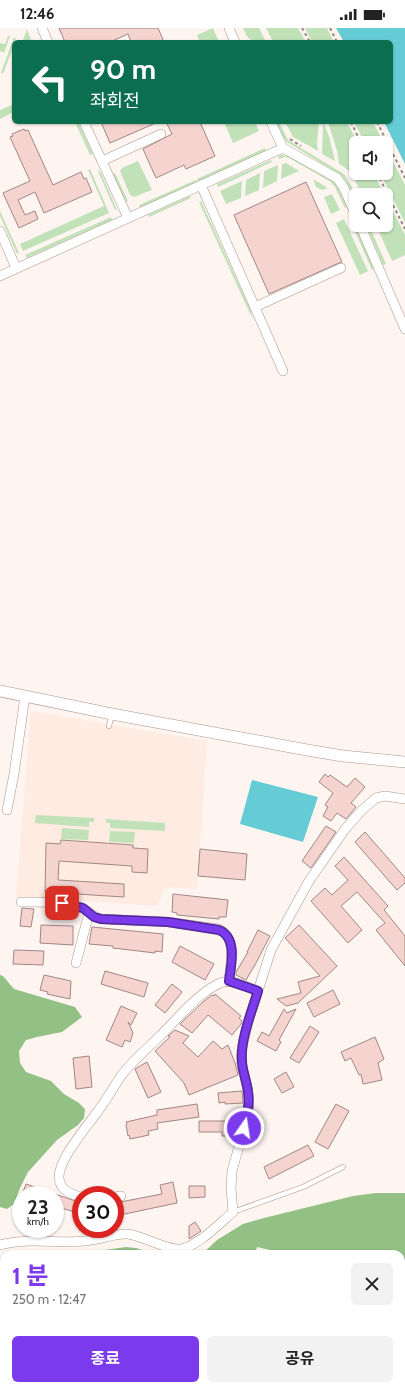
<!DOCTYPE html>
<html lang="ko">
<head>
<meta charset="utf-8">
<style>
  body { margin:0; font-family:Cabin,"Noto Sans KR",sans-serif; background:#f2f2f2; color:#222; height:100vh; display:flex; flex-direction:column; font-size:15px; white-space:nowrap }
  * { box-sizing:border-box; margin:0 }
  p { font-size:13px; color:#767676 }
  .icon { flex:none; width:22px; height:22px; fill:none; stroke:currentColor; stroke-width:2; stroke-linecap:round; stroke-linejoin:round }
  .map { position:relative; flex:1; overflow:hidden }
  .drawer { position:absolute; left:0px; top:1222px; width:405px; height:140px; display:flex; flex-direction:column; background:#fff; border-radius:12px 12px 0 0; box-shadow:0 1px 3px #0004 }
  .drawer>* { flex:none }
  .guide { position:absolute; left:12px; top:12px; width:381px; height:84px; border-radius:6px; box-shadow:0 1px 3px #0004; background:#0b6e4f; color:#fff; overflow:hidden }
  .controls { position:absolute; left:349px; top:108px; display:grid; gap:8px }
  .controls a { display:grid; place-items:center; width:44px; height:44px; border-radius:6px; background:#fff; box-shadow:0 1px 3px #0004; font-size:20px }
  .speed { position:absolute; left:12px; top:1158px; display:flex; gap:8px; font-size:20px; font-weight:700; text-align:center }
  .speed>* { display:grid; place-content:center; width:52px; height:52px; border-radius:50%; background:#fff; box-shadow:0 1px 3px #0004; line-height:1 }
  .speed small { font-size:10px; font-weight:400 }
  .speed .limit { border:6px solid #d22; background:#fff; color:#111 }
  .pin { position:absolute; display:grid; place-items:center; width:34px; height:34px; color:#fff; margin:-17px; border-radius:8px; box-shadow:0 2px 6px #0006 }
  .me { position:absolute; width:44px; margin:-22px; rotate:13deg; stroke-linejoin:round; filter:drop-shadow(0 0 3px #0008) }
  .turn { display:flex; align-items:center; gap:14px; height:84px; padding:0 12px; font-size:18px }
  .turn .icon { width:52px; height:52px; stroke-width:2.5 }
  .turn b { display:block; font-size:28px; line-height:34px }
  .round { display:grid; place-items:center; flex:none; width:42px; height:42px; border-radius:6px; background:#f2f2f2 }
  .head { display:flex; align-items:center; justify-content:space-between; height:68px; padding:0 12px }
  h1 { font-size:24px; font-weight:700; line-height:30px; color:#7c3aed }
  .cta { display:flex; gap:8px; margin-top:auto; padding:8px 12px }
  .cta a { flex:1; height:46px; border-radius:6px; background:#7c3aed; color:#fff; font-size:16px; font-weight:700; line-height:46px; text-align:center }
  .cta a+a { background:#f2f2f2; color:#222 }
  .status { display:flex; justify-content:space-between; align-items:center; height:28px; padding:0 20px; background:#fff; direction:ltr }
  .status svg { height:11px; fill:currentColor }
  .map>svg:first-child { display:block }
  .built { fill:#feebe1 }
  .green { fill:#c1e1b9 }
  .forest { fill:#92c085 }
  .water { fill:#65cbd4 }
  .building { fill:#f5d4d0; stroke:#a08785 }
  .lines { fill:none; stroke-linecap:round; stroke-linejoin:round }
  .service-casing { stroke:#ab958a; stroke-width:5.5 }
  .minor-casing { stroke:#ab958a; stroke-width:10 }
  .tertiary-casing { stroke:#ab958a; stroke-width:12 }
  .path { stroke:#8f8783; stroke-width:2; stroke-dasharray:3 3; stroke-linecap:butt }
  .service { stroke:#fff; stroke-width:4.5 }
  .minor { stroke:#fff; stroke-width:9 }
  .tertiary { stroke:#fff; stroke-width:11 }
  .route-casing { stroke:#51269a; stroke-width:10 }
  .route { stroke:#7c3aed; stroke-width:7 }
</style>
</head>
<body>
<div class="status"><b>12:46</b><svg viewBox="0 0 49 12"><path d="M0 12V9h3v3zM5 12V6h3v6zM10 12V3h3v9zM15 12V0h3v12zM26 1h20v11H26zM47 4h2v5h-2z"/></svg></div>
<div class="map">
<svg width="405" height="1362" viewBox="0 0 405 1362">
  <rect width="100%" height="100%" fill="#fef5f0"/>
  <path class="built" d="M31,683L207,713L197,861L165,859L157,878L16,869Z"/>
  <g class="green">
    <path d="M213,0L219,14H200L197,7Z"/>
    <path d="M243,0H259L266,14C252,14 249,14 243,0Z"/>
    <path d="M266,0H298L306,14H273Z"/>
    <path d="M305,0H327L334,14H312Z"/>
    <path d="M27,1L32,14L23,12Z"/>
    <path d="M8,8H10L4,25L0,23V15L5,16Z"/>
    <path d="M14,9L16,12L14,14V17L3,46L1,45Z"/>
    <path d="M14,76V84L0,91V82Z"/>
    <path d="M75,94H78L93,126L90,127Z"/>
    <path d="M224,94H255L259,103L233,115Z"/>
    <path d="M276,94H279L288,112L344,146C350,154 356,165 356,174L346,153L342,148L287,114L283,109Z"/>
    <path d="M285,94H319L317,115L318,123L293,109Z"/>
    <path d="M323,94L329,108L335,133L322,126Z"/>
    <path d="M328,94H347L358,115H356V145H373L385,167H362C356,155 352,142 339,136L337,123Z"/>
    <path d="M354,94H373L384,115H365Z"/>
    <path d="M386,119L405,157V195L380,145H386Z"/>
    <path d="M265,120L266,123L198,154L197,151Z"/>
    <path d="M281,127L290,128L333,153L337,158L347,179L345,180L335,159L331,154L289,130L285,129L279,131L278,129Z"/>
    <path d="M271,132L272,134L218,159L217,156Z"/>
    <path d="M138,133L152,162L134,169L130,167L120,143L122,140Z"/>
    <path d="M286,135L299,143L281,151L282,136Z"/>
    <path d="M278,137L277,153L263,160L264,143Z"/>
    <path d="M90,141L109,185L23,223L20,216L104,178L88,142Z"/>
    <path d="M97,141L101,145L117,182H115Z"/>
    <path d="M115,145L128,173L126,174L113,146Z"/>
    <path d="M260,145L259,162L245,168L246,152Z"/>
    <path d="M313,151L328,160L322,162L316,159Z"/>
    <path d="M196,152L197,154L140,180L139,177Z"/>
    <path d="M242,153L241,170L226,176L220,163Z"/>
    <path d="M332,166L340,182L331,186L324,169Z"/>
    <path d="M190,168L191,170L149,189L148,187Z"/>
    <path d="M386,169L405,207V227L392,233L376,197H386Z"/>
    <path d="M201,173L251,283L252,290L199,174Z"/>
    <path d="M0,183L19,225L17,226L0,188Z"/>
    <path d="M111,189L112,192L27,230L25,227Z"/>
    <path d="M351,189L374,241L372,242L349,190Z"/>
    <path d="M344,191L368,243L360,247L336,195Z"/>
    <path d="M366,197H369L386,236L383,237Z"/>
    <path d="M36,787L94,790V794H89V799L35,795Z"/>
    <path d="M106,791L165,795V803L110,800V795H106Z"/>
    <path d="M62,800L89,802L88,812L61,811Z"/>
    <path d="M110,803L135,804L134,815L109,814Z"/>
  </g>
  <g class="forest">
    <path d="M0,947L3,948L14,961L75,979L82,989L62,1004L37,1009L26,1012L19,1023L20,1035L26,1044L51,1053L64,1066L79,1075L85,1081L84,1090L78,1097L57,1112L28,1144L20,1160L14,1176L7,1181L0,1179Z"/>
    <path d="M376,1165H405V1258L401,1255V1226H281L270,1222L257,1219L255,1226H202L217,1212L243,1196L264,1190L353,1168Z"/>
    <path d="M126,1219L136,1220L156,1226H77Z"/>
    <path d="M4,1237V1358H120L118,1362H0V1238Z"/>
  </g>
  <g class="water">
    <path d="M336,0H405V136L384,94H391V14H344Z"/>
    <path d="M252,752L318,769L303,814L240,796Z"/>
  </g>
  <g class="building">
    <path d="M59,0H158L164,14H131L128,6L110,14H65Z"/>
    <path d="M101,94H158L110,115Z"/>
    <path d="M166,94H200L215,128L186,141L184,137L156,150L143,121L172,106Z"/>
    <path d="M24,101L25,103L28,102L53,157L81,144L84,151L86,150L92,164L44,185L35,164L18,172L25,187L35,183L38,191L19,200L3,165L30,153L10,109L13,108L12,106Z"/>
    <path d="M306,154L342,234L339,235L269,266L234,187Z"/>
    <path d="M325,746L328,749L330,747L347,759L355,750L365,759L351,775L356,779L346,791L337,785L331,793L323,788L328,779L325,777L333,765L319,754Z"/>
    <path d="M326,798L336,804L311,840L302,833Z"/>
    <path d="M365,804L405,850V855L397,862L355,814Z"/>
    <path d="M61,812L133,817V820L148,821L147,845L132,844V838L59,833L58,852L124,856V869L45,864L46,815L60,816Z"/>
    <path d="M200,821L247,826L245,852L198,848Z"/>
    <path d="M344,829L388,878L384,882L405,908V938L376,902L385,895L357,864L341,878L362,902L348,915L311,873L325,860L332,867L348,852L335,838Z"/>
    <path d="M173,866L228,872L226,889H219V891L177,887V885L172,884Z"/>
    <path d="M22,880L34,881L31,899L20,898Z"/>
    <path d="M41,897L73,898V917L40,915Z"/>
    <path d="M299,897L337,938L298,975L286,978L277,971L301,965L298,954L320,948L285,910Z"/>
    <path d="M92,899L163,906L162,924L155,923V925L113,920V918L89,916Z"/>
    <path d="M258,902L270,908L256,935L246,952L236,947V944L248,924H247Z"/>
    <path d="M180,918L214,936L205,952L172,934Z"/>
    <path d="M14,922L44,923L43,937L13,936Z"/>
    <path d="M105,943L148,955L144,969L101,956Z"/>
    <path d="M44,947L71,953L70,971L47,966L48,964L40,962Z"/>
    <path d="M172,956L182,964L165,985L155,977Z"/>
    <path d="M333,962L340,976L314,989L307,975Z"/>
    <path d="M215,966L241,988L239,990L242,993L241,996L232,1007L208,987L192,1005L180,996L203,974L212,967L214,968Z"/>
    <path d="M121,978L137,985L131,997L128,994L133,1005L130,1014L125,1012L122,1019L106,1012Z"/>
    <path d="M284,981L287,985L296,981L279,1012L281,1014L276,1023L257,1013L262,1004L269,1008Z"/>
    <path d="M310,998L319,1004L299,1035L290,1030Z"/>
    <path d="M175,1002L189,1008L183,1015L198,1029L213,1013L222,1021L228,1017L235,1035L238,1047L189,1067L184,1055L155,1023L170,1009L168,1008Z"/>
    <path d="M375,1009L384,1031L378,1035L382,1052L363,1056L361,1046L359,1047L351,1030L345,1033L341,1024Z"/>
    <path d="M89,1028L92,1059L76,1061L73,1030Z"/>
    <path d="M147,1034L161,1064L148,1070L135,1041Z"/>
    <path d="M286,1044L294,1059L282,1065L274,1051Z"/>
    <path d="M242,1063L243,1075L225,1076V1074L219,1075L218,1065Z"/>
    <path d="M197,1076L199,1089L157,1095L158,1101L148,1103L149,1107L130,1111L129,1107L128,1108L126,1097L127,1096L126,1094L157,1087V1082Z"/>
    <path d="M336,1076L349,1083L328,1121L315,1114Z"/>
    <path d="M199,1093H237L236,1108H222V1104H199Z"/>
    <path d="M308,1117L314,1128L269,1151L264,1139Z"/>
    <path d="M173,1154L177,1175L115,1188V1175L162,1166L160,1157Z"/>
    <path d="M26,1156L53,1165V1167H22Z"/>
    <path d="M189,1158H205V1169L189,1170Z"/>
    <path d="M55,1166L81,1175V1186L55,1178Z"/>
    <path d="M195,1194L201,1203L189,1211V1198Z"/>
  </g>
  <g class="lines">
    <defs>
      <g id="service">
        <path d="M109,698L112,686"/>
        <path d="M233,1184L303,1159L343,1139"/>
      </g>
      <g id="minor">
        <path d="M42,0L48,14"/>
        <path d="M229,0L235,14"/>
        <path d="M84,94L128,190"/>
        <path d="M271,94L283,120L337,150L344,160L356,188"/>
        <path d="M102,133L161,106"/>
        <path d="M201,157L283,343"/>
        <path d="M360,197L405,301"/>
        <path d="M0,203L16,240"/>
        <path d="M0,248L283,120"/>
        <path d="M255,279L341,240"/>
        <path d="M7,782L14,746L25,668"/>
        <path d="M21,874C41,874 62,873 82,880C89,883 92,889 101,891L168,894L219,901C238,910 230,937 229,953"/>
        <path d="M76,935L89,885"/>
        <path d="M81,1169C71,1166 61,1163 59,1151C57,1131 92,1093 103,1076C109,1067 115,1057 121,1048C132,1033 148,1020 161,1007C178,990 202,961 223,954C232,951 249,960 258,963"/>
        <path d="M115,1169L121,1168"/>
        <path d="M0,1217C28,1209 57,1216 85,1213C100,1212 114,1205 128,1206C143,1208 169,1223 181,1221C198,1218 220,1195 233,1184L231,1161L232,1143L247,1090L249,1075L248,1063L241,1033L242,1020L248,994L271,922L309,853L346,800L362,782L376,770L385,768L405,771"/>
        <path d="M401,1328L405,1324"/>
        <path d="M367,1362L371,1358"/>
      </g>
      <path id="tertiary" d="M0,663L112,686L307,722L343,728L405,734"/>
    </defs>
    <use href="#service" class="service-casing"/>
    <use href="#minor" class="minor-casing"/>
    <use href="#tertiary" class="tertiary-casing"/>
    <g class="path">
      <path d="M302,0L310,14"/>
      <path d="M330,0L337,14"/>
      <path d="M351,94L361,115"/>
      <path d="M377,94L405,150"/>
      <path d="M290,111L301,118"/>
      <path d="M377,145L405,201"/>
    </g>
    <use href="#service" class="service"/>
    <use href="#minor" class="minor"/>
    <use href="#tertiary" class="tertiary"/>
  </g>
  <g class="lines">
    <defs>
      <path id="route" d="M62,875L83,880L94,889L101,891L168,894L219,902C238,910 231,937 229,953L258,963C252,983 240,1012 242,1033C242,1043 247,1053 248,1064C250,1076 247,1088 244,1100"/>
    </defs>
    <use href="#route" class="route-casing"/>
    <use href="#route" class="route"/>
  </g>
</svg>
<div class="controls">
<a><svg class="icon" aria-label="sound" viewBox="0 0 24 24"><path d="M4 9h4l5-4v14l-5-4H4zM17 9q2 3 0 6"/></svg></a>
<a><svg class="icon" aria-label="search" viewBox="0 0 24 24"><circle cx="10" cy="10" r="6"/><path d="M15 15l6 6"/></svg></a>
</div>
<div class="speed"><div>23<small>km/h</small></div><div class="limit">30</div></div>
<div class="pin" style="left:62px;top:875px;background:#d93025"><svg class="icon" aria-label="arrive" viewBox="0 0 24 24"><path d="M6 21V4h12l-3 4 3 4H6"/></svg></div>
<svg class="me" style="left:244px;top:1100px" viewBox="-20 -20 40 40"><circle r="17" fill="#7c3aed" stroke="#fff" stroke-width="3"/><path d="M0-11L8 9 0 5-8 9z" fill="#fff"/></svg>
<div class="guide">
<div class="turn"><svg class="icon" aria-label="left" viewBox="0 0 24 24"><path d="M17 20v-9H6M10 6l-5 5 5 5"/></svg><div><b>90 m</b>좌회전</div></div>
</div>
<section class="drawer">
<div class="head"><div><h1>1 분</h1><p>250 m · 12:47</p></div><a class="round"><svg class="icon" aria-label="close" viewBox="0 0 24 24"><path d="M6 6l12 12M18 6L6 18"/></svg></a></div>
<div class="cta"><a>종료</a><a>공유</a></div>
</section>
</div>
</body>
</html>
